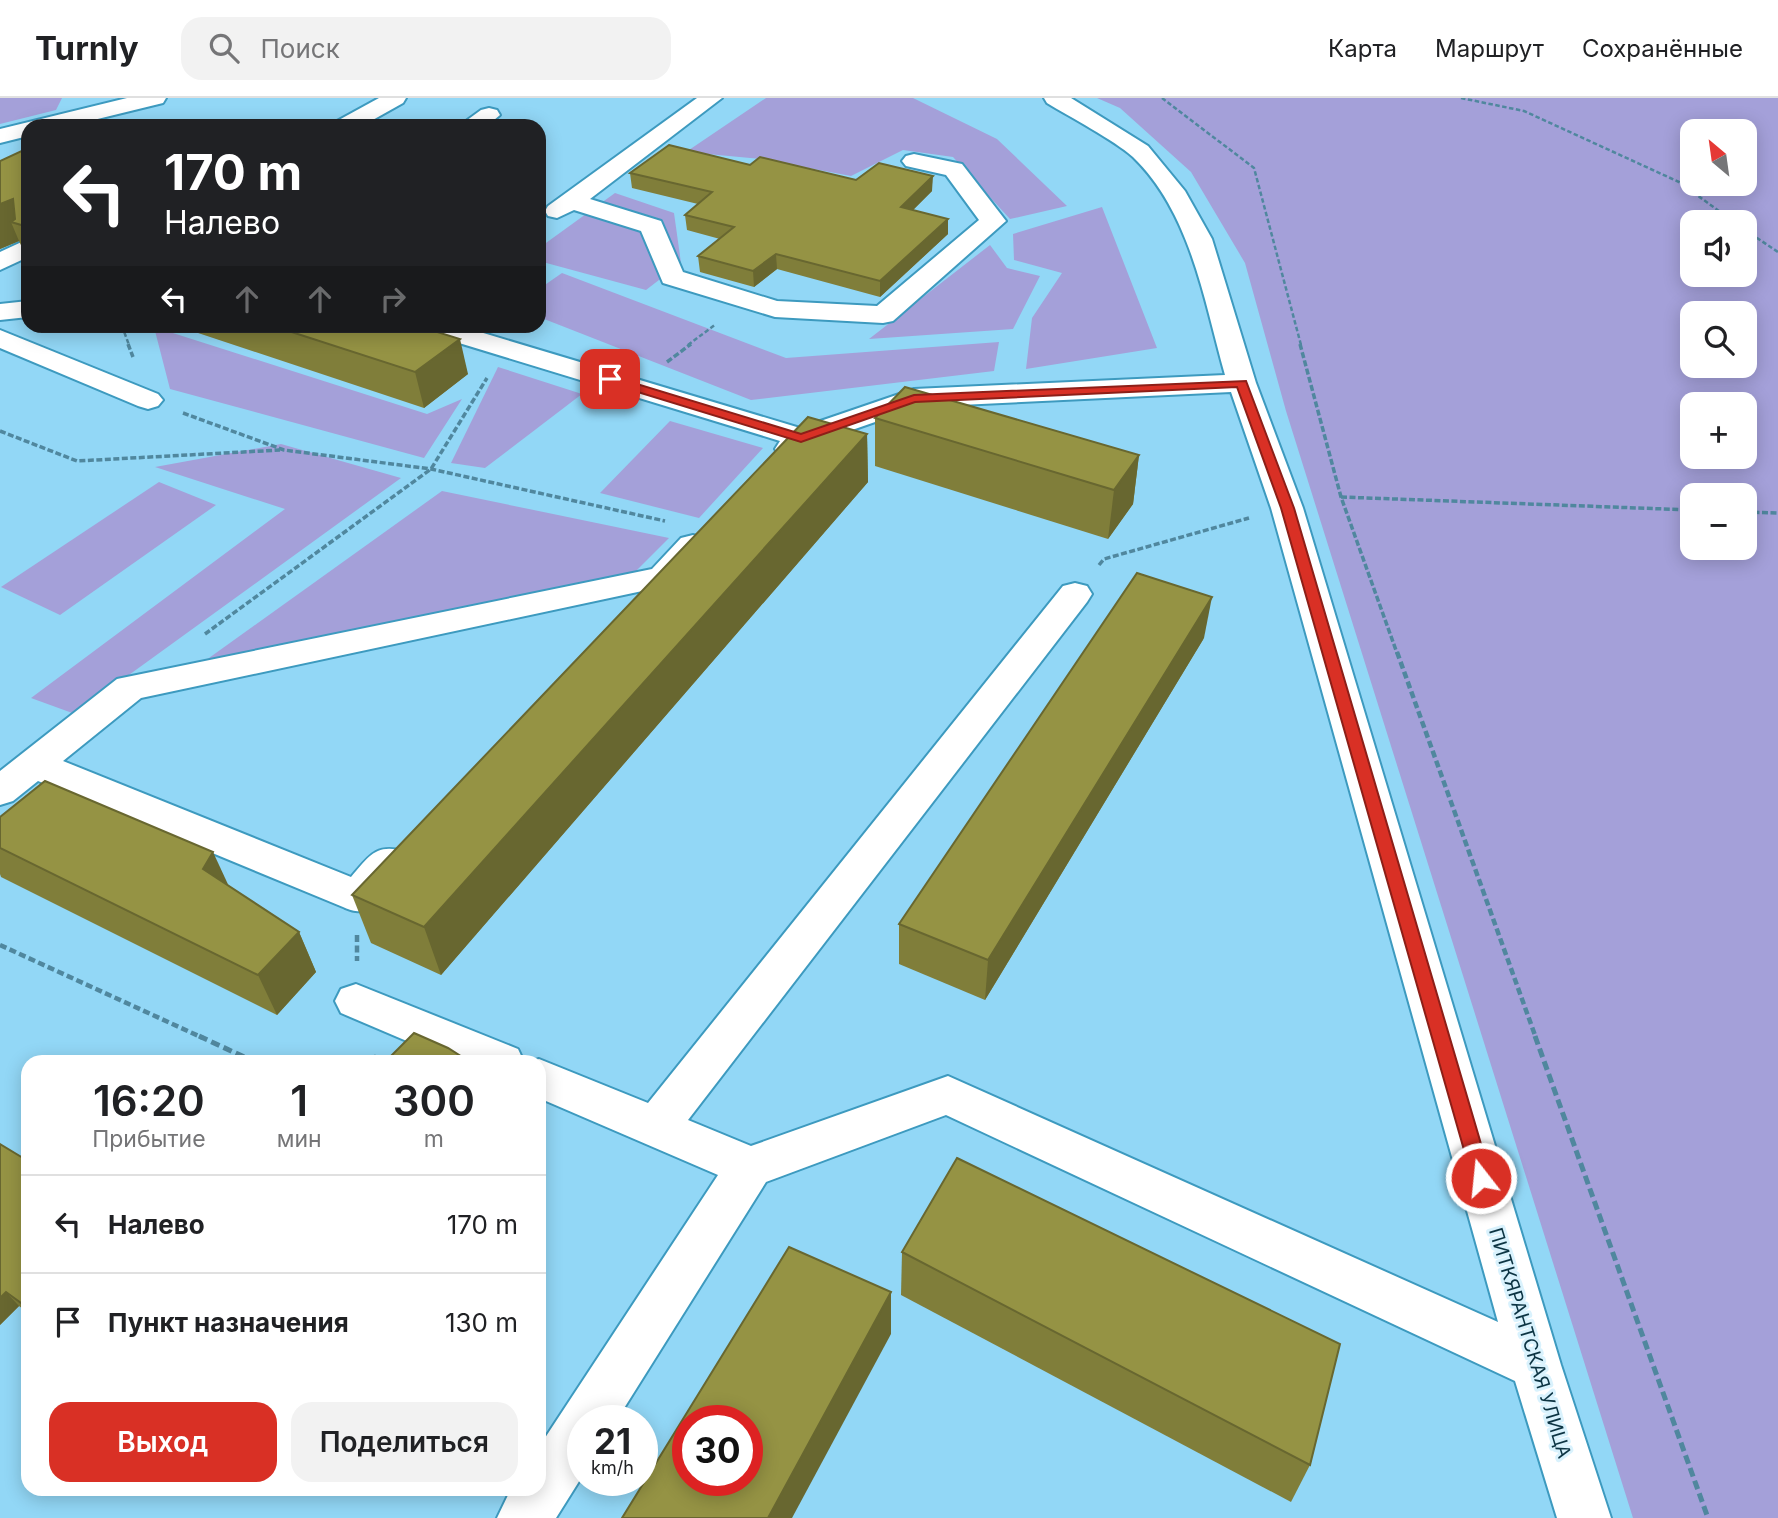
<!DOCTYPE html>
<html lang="ru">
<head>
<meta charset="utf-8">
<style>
  body { margin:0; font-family:Inter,sans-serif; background:#f2f2f2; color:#202124; height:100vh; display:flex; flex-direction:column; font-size:26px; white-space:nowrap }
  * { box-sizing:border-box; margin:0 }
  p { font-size:23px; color:#757577 }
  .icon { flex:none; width:38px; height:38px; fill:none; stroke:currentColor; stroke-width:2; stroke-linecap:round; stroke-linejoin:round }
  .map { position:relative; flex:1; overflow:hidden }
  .drawer { position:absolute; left:21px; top:957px; width:525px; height:441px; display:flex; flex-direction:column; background:#fff; border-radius:21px; box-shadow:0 4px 18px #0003 }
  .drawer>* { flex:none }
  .hud { position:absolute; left:21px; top:21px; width:525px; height:214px; border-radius:21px; box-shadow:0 4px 18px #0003; background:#202124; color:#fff; overflow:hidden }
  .needle { width:46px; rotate:331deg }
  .buttons { position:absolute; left:1680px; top:21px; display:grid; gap:14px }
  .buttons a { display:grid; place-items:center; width:77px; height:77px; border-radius:14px; background:#fff; box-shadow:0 4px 18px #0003; font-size:35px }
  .speed { position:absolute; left:567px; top:1307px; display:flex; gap:14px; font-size:35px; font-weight:700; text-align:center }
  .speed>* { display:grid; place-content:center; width:91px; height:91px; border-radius:50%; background:#fff; box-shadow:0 4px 18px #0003; line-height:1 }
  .speed small { font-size:18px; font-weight:400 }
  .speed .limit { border:10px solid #d22; background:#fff; color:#111 }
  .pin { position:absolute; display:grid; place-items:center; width:60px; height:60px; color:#fff; margin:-30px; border-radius:14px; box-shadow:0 4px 10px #0006 }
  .me { position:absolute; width:77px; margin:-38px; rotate:344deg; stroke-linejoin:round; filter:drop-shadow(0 0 5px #0008) }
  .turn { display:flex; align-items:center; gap:24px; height:147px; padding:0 28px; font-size:32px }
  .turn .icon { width:91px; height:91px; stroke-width:2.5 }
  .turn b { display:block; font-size:49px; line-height:60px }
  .lanes { display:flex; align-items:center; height:66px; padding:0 28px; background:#0003; justify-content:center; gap:35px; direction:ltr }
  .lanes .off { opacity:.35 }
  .eta { display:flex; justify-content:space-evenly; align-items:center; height:119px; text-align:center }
  .eta b { font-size:42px; font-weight:600; line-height:49px }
  .cta { display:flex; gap:14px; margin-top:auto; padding:14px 28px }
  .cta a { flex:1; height:80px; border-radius:21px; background:#d93025; color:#fff; font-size:28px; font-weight:600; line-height:80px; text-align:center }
  .cta a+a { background:#f2f2f2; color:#202124 }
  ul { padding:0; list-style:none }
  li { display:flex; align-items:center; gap:21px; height:98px; padding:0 28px; border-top:2px solid #e0e0e0 }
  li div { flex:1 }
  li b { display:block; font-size:26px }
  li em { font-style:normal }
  header { display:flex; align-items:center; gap:42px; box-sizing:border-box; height:98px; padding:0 35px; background:#fff; border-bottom:2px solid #e0e0e0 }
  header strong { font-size:33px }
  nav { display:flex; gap:38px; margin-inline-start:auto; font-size:24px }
  .search { width:490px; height:63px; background:#f2f2f2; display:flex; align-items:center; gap:18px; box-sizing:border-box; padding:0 24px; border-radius:21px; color:#757577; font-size:26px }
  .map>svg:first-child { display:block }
  .green { fill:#a4a0d9; fill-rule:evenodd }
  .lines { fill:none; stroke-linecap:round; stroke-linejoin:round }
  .minor-casing { stroke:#3d9abf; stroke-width:4 }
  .path-far3 { stroke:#50879e; stroke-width:2.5; stroke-dasharray:4.5 2.5; stroke-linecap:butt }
  .path-far2 { stroke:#50879e; stroke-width:3.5; stroke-dasharray:6 2.5; stroke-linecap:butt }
  .path-far1 { stroke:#50879e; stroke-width:4.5; stroke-dasharray:7 3.5; stroke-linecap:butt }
  .path { stroke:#50879e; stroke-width:5; stroke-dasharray:9 4.5; stroke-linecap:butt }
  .minor { fill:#fff; fill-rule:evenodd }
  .wall { fill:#807e3a }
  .shaded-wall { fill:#686730 }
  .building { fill:#959344; stroke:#686730; stroke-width:2; fill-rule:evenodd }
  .route { fill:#d93025; stroke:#8d1f18; stroke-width:2 }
  .labels { text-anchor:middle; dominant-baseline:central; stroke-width:6; stroke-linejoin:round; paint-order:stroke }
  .street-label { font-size:19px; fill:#0c3443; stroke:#d9f2fd }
</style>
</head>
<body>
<header>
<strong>Turnly</strong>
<div class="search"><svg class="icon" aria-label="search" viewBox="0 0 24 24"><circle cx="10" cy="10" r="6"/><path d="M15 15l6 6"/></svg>Поиск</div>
<nav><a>Карта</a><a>Маршрут</a><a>Сохранённые</a></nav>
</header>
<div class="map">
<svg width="1778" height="1420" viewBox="0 0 1778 1420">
  <rect width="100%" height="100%" fill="#92d7f6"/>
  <g class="green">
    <path d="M0,0H62L56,12L0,26Z"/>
    <path d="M766,0H913L997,41L1067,108L1010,121L953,59L903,52L851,78L761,61L686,54Z"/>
    <path d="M1097,0H1778V1420H1633L1286,313L1245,165L1191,74L1120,10ZM1692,33H1745V86H1692ZM1745,124V177H1692V124ZM1745,215V268H1692V215ZM1692,306H1745V359H1692ZM1692,397H1745V450H1692Z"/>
    <path d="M615,95L674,115L681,165L646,192L539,163V150Z"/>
    <path d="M1102,109L1157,250L1026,271L1032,220L1062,175L1014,162L1013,136Z"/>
    <path d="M990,147L1007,170L1040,178L1013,231L869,241Z"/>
    <path d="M562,175L786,260L999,244L994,273L751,302L539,219V191Z"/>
    <path d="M154,229L427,316L462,301L424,360L170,291Z"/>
    <path d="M498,269L582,296L485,370L451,365Z"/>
    <path d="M670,323L763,350L699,420L600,395Z"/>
    <path d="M281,346L401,380L75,616L31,600L285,411L155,369Z"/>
    <path d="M159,384L216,407L60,517L1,489Z"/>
    <path d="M442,393L669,440L625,484L188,575Z"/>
  </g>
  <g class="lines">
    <defs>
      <g id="minor">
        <path d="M127,0H166L163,5L69,28H28V38L0,45V31Z"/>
        <path d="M379,0H406L403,5L362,28H333L337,23Z"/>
        <path d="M697,0H722L590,101L661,123L683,174L777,203L877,208L979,122L946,77L906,68L902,63L906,58L914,56L962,66L1006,123L893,223L883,225L775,219L663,185L641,133L574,112L557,120L548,118L545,113L548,108Z"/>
        <path d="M1044,0H1071L1148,48L1185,93L1212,141L1256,285L1303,410L1561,1267L1611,1420H1557L1515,1283L946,1017L766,1084L616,1323H583V1377L556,1420H497L511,1391H539V1349L718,1077L539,1000V964H530L539,961L648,1005L1063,488L1075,485L1087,488L1092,496L1087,504L688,1022L751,1048L948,978L1498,1224L1271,410L1231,294L918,309L812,346C801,357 795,361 779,357L775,351L780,343L423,234L419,228H460L800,330L914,291L1225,277C1204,203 1191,115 1133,59C1114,42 1070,19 1047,5Z"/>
        <path d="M489,10L497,12L500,17L487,28H459L481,12Z"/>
        <path d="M28,141V159L0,172V154Z"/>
        <path d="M28,203V219L0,222V206Z"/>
        <path d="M0,232L158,296L163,302L158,308L148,311L138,308L0,250Z"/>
        <path d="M693,437L705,440L709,447L675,486L141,600L63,663L351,779C368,760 375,745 403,753L409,764C400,780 379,810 360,813C354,814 348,811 343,809L38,683L13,703L0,707V673L117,581L652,471L681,440Z"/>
        <path d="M356,886L518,951L524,964H456L341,915L335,903L341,891Z"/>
      </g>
    </defs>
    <use href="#minor" class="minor-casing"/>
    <g class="path-far3">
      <path d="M1162,0L1254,70L1301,247"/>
      <path d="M1461,0L1524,13L1679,84L1734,124"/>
      <path d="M1745,132L1778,154"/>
      <path d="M122,228L129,247"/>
      <path d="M688,247L716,226"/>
    </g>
    <g class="path-far2">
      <path d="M128,246L133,259"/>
      <path d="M1300,246L1341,399L1397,555"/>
      <path d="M667,264L691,246"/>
      <path d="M183,315L284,352L431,371L665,423"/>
      <path d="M0,333L77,363L280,352"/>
      <path d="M1341,399L1692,412"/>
      <path d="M1745,414L1778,415"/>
      <path d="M1099,467L1104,461L1249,420"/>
      <path d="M205,536L431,371L487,280"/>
    </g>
    <g class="path-far1">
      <path d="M1397,554L1536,940"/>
      <path d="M357,837V863"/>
      <path d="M0,847L203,940"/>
    </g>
    <g class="path">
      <path d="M199,938L255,964"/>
      <path d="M1535,938L1708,1420"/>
      <path d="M357,964L376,959"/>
    </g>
    <use href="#minor" class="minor"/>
  </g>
  <g class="wall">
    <path d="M28,50V162L19,143L0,151V63Z"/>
    <path d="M750,67L932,93L913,112L948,136L880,199L777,171L754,189L700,174L698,158L720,141L687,132L685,117L698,106L632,90L630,75Z"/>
    <path d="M177,228H431L432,232L468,276L424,310Z"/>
    <path d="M875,320L1139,357L1133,406L1108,441L875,368Z"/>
    <path d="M867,336L868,384L441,877L371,845L352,797Z"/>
    <path d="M1204,540L985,902L899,866V826Z"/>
    <path d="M0,719L228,788L299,834L316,874L277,917L1,779L0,776Z"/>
    <path d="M28,1063V1215L19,1208L0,1227Z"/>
    <path d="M902,1154L1310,1367L1291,1404L901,1197Z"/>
  </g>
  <g class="shaded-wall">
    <path d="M933,78L932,93L901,124V109Z"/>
    <path d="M13,101L24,128L11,124L19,143L0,151V106Z"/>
    <path d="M948,121V136L880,199V183Z"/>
    <path d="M776,156L777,171L754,189L753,173Z"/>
    <path d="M403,228H431L434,240Z"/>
    <path d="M460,241L468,276L424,310L415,274Z"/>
    <path d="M867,336L868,384L441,877L424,829Z"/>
    <path d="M1139,357L1133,406L1108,441L1114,392Z"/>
    <path d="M1212,499L1204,540L985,902L988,862Z"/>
    <path d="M213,754L232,795L203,771Z"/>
    <path d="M299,834L316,874L277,917L258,877Z"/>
    <path d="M6,1194L19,1208L0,1227V1200Z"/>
    <path d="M891,1194V1236L792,1420H768Z"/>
  </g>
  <g class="building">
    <path d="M78,26L88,28H73Z"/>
    <path d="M669,47L750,67L760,59L856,82L879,65L933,78L901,109L948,121L880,183L776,156L753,173L698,158L734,129L685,117L712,94L630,75Z"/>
    <path d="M28,50V129L11,124L15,121L13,101L0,106V63Z"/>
    <path d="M273,228H418L460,241L415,274Z"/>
    <path d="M905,289L1139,357L1114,392L875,320Z"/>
    <path d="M808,319L867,336L424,829L352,797Z"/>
    <path d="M1137,475L1212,499L988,862L899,826Z"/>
    <path d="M45,683L213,754L203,771L299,834L258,877L0,750V719Z"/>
    <path d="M414,935L448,950L470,964H385Z"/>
    <path d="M0,1046L28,1063V1210L6,1194L0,1200Z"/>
    <path d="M957,1060L1340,1246L1310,1367L902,1154Z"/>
    <path d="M789,1149L891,1194L768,1420H622ZM688,1323H747V1382H688Z"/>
  </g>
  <path class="route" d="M605,279H614L801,336L914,297L1246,283L1294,410L1491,1080L1488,1086L1481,1088L1474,1086L1472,1080L1281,410L1237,289L915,304L801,344L605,284Z"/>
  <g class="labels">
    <g class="street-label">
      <text transform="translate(1530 1245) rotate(73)">ПИТКЯРАНТСКАЯ УЛИЦА</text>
    </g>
  </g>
</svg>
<div class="buttons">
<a><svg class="needle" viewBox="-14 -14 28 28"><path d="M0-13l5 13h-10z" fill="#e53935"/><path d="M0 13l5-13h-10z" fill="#757577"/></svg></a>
<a><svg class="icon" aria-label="sound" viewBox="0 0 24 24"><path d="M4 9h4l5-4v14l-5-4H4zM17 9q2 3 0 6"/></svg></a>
<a><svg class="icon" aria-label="search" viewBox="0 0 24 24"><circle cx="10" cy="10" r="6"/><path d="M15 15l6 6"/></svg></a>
<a>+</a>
<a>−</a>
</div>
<div class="speed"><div>21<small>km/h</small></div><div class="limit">30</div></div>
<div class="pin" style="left:610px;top:281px;background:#d93025"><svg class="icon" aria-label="arrive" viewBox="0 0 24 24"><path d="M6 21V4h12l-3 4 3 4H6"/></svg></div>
<svg class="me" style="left:1481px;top:1080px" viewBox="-20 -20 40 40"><circle r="17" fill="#d93025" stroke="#fff" stroke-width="3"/><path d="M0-11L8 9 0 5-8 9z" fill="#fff"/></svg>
<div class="hud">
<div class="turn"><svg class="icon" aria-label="left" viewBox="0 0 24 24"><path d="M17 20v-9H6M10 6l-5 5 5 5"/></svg><div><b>170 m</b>Налево</div></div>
<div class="lanes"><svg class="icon" aria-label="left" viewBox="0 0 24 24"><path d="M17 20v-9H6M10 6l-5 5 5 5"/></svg><svg class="icon off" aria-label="ahead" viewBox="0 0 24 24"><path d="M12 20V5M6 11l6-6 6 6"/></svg><svg class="icon off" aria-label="ahead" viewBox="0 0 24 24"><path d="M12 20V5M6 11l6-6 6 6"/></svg><svg class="icon off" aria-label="right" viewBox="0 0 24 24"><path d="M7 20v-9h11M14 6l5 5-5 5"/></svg></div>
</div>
<section class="drawer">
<div class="eta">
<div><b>16:20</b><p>Прибытие</p></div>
<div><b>1</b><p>мин</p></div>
<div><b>300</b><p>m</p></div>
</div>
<ul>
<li><svg class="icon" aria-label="left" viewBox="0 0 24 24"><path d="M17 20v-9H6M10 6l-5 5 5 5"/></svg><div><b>Налево</b></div><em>170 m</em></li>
<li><svg class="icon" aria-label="arrive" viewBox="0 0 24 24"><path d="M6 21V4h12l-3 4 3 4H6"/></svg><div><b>Пункт назначения</b></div><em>130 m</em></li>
</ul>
<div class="cta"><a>Выход</a><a>Поделиться</a></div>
</section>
</div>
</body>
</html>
